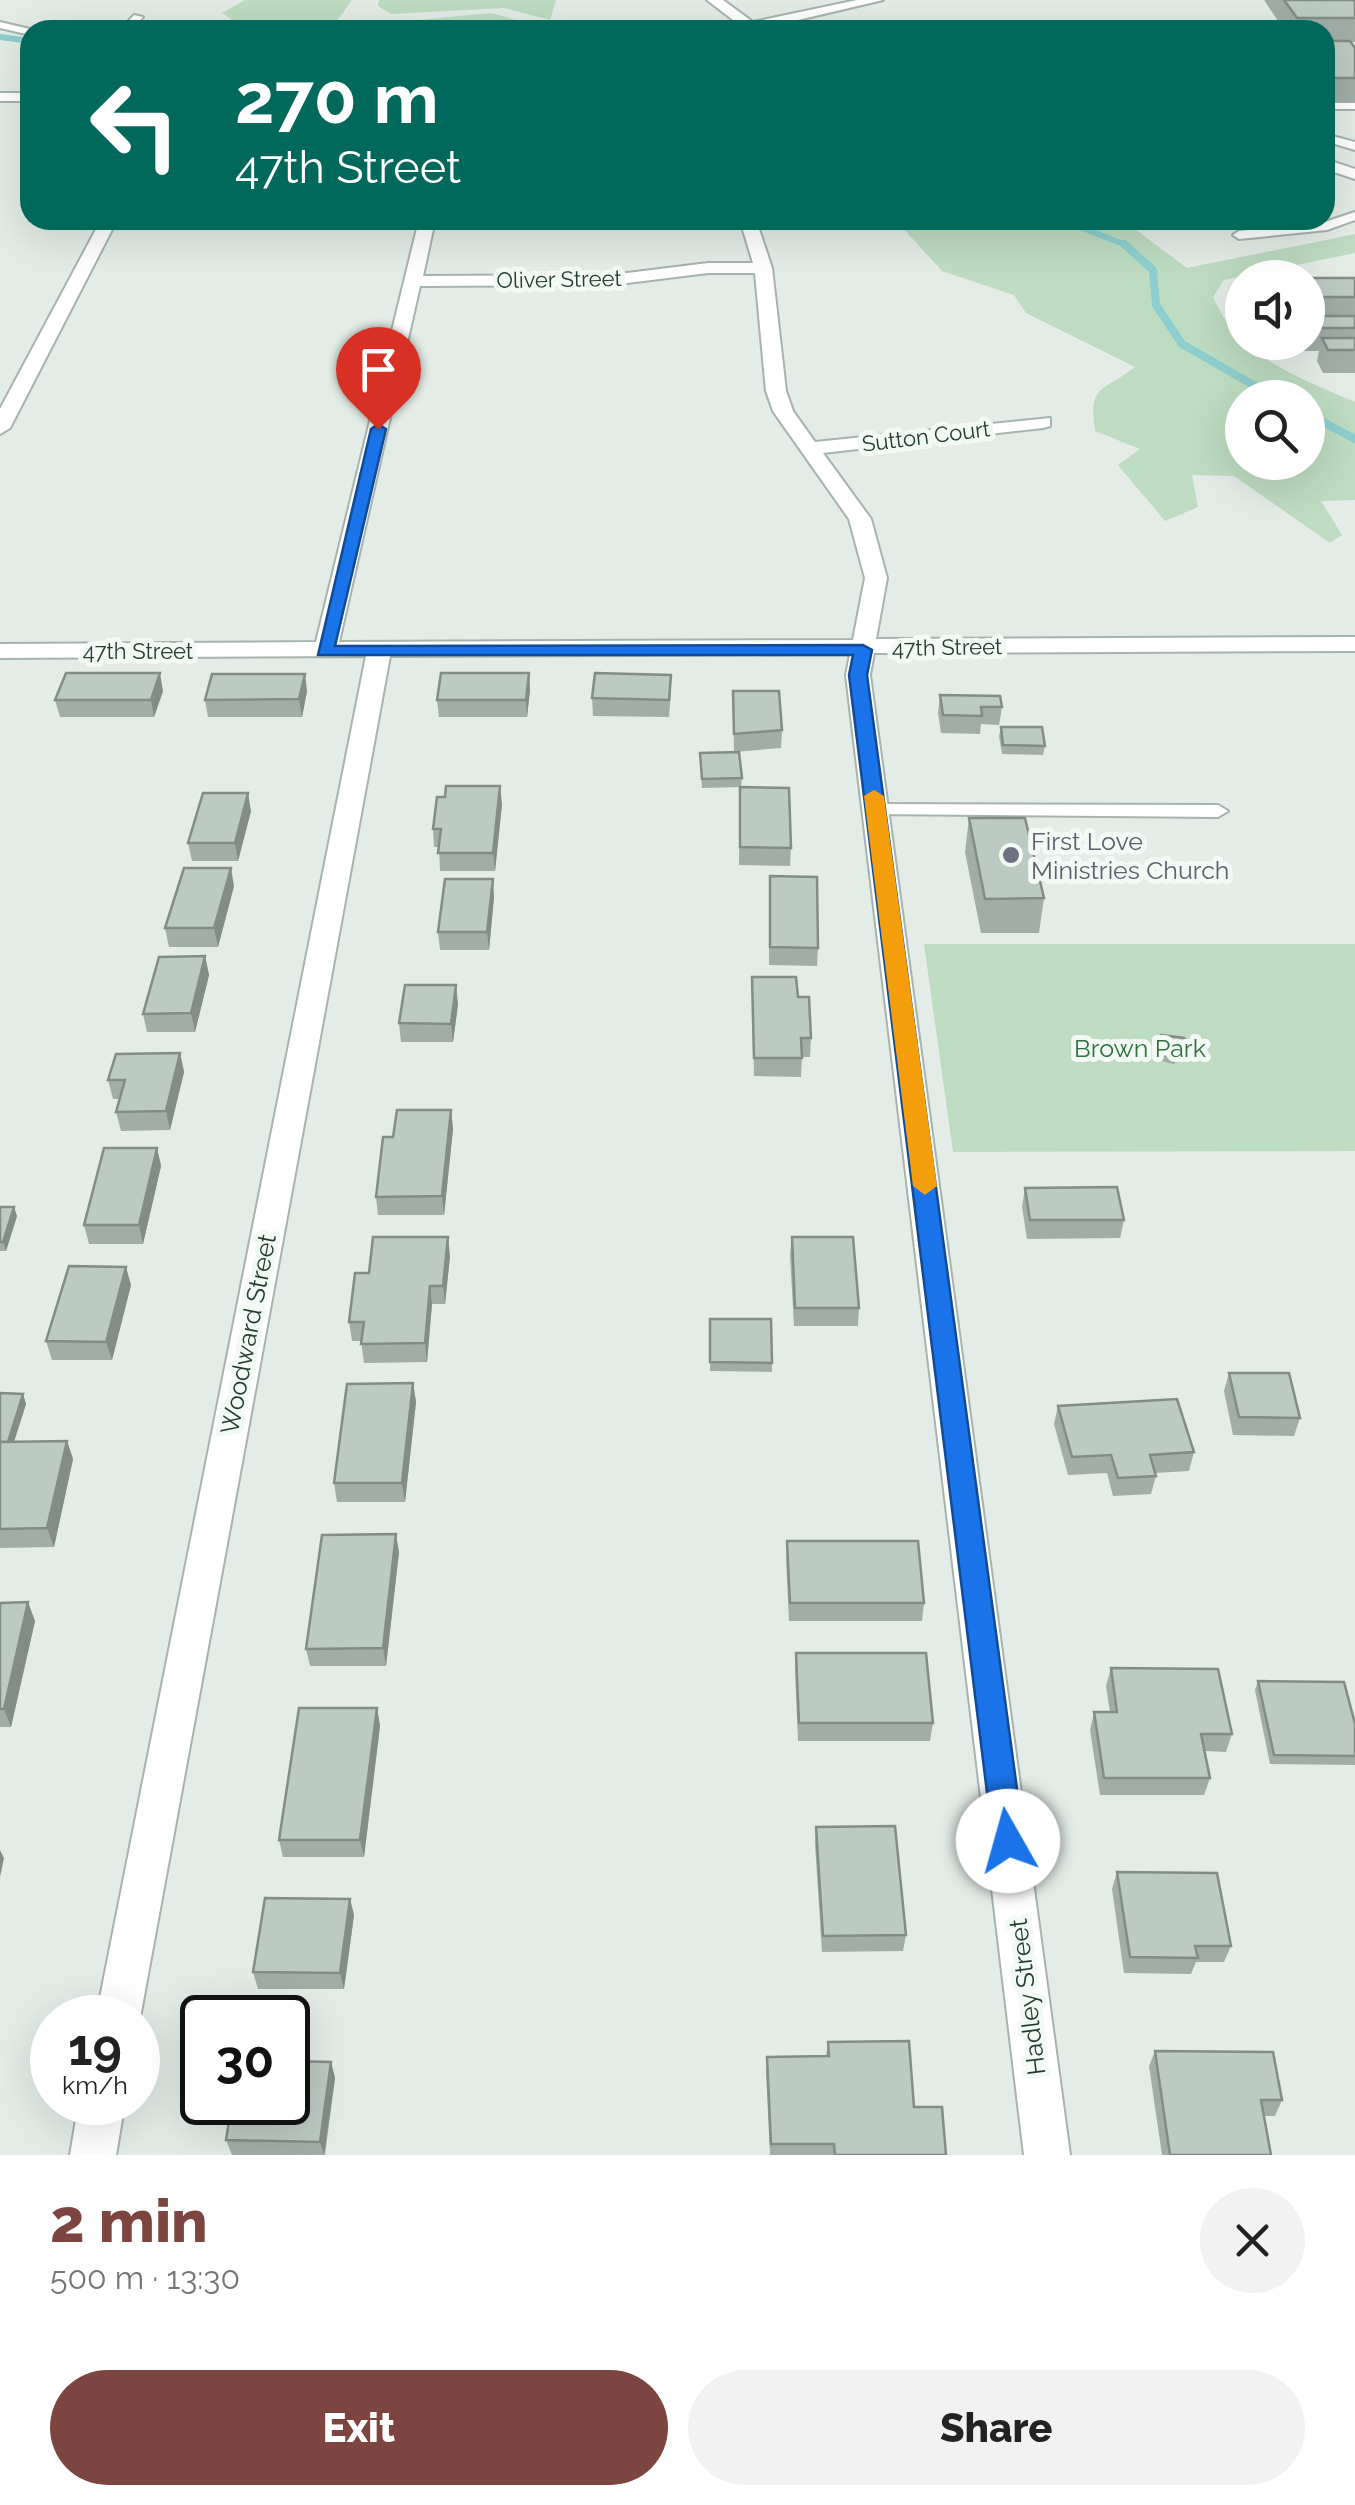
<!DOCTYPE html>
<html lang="en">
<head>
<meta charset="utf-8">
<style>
  body { margin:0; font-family:Raleway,sans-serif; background:#f2f2f2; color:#222; height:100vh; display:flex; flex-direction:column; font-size:38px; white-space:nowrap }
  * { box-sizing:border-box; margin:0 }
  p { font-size:32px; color:#767676 }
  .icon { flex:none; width:55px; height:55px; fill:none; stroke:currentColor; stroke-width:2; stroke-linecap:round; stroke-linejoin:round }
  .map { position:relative; height:2155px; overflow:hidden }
  .drawer { display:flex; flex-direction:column; background:#fff; flex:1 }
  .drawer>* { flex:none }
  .banner { position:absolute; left:20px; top:20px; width:1315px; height:210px; border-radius:30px; box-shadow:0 10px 40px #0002; background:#00695c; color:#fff; overflow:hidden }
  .controls { position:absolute; left:1225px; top:260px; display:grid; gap:20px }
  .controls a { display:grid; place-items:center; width:100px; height:100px; border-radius:50%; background:#fff; box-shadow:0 10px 40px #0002; font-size:50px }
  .speed { position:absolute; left:30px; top:1995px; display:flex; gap:20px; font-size:50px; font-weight:700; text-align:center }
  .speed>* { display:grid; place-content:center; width:130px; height:130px; border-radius:50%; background:#fff; box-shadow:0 10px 40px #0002; line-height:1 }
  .speed small { font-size:25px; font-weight:400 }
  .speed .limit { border:5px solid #111; border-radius:15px; background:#fff; color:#111 }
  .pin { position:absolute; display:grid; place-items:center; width:85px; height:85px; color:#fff; margin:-102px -42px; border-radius:50% 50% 50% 0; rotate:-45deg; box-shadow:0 0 10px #0007 }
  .pin .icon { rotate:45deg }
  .me { position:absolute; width:110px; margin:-55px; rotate:353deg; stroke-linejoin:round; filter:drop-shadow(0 0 8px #0008) }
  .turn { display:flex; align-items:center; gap:35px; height:210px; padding:0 50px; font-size:45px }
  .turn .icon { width:130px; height:130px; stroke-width:2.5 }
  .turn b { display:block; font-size:70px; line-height:85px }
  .round { display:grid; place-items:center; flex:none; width:105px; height:105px; border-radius:52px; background:#f2f2f2 }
  .summary { display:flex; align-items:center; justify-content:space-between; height:170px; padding:0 50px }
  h1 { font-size:60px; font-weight:800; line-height:75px; color:#7d453f }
  .cta { display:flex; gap:20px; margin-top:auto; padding:20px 50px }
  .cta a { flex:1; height:115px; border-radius:60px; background:#7d453f; color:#fff; font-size:40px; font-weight:800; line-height:115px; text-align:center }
  .cta a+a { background:#f2f2f2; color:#222 }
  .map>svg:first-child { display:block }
  .green { fill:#bddcc1; fill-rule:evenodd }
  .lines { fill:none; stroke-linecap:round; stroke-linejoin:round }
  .stream-far1 { stroke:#8ececf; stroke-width:6 }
  .stream { stroke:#8ececf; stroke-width:8 }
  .service-casing { stroke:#a6b4ad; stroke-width:4 }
  .minor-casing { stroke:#a6b4ad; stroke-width:4 }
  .service { fill:#fff; fill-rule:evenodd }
  .minor { fill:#fff; fill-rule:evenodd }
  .wall { fill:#a1aea7 }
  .shaded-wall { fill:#838d88 }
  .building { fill:#bbcac2; stroke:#838d88; stroke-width:2.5 }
  .route { fill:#1a73e8; stroke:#114b97; stroke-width:2.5 }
  .slow { fill:#f59e0b }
  .worship-dot { fill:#6b7280; stroke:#f3f9f5; stroke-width:4 }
  .labels { text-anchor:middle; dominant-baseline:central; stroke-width:10; stroke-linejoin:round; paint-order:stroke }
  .far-street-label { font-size:22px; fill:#233d32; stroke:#f3f9f5 }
  .worship-label { font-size:25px; fill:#5b616d; stroke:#f3f9f5; text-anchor:start }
  .park-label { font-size:25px; fill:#2f723f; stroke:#f3f9f5 }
  .street-label { font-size:25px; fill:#233d32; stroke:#f3f9f5 }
</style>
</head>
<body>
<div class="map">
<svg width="1355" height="2155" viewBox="0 0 1355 2155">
  <rect width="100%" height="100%" fill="#e3ece7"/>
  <g class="green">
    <path d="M245,0H352L336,22L357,26L491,13L553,30H246L222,13Z"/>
    <path d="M379,0H556L550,20L504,8L391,14L378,6Z"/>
    <path d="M901,220H1123L1187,268L1355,234V253L1224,280L1213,297C1239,358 1297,376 1355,402V500L1321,501L1342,535L1330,543L1234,476L1192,475L1198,507L1165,521L1118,465L1140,449L1095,431C1088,384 1103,392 1135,367L1026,313L1014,295L942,271L901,226ZM1242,398H1308V462H1242Z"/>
    <path d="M924,944H1355V1151L953,1152Z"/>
  </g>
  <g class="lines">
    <g class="stream-far1">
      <path d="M0,37L30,41"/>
      <path d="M1063,220L1128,246"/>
    </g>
    <g class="stream">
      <path d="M1124,244L1153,270L1156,305L1182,344L1276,398"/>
      <path d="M1308,414L1355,439"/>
    </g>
    <defs>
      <g id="service">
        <path d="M134,15L143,17L131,30H120Z"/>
        <path d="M0,22L30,29L34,30H30V35L0,28Z"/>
        <rect x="1325" y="103" width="30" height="6"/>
        <path d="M1325,134L1355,142V150L1325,141Z"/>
        <path d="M1355,212V220L1327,230L1239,239L1233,235L1239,231L1325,222Z"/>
        <path d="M876,804L1218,805L1228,811L1218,817L869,814L866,810L869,806Z"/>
      </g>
      <g id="minor">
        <path d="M707,0H723L753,22L857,0H883L756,30H746Z"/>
        <rect x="0" y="93" width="30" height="8"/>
        <path d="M1325,159L1355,169V179L1325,169Z"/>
        <path d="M101,220H117L10,428L0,434V409Z"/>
        <path d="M419,220H435L423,276L611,275L708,263H753L740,220H756L772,268L786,391L793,411L815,442L1050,418V426L1043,428L823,453L871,519L887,578L876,639L1355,637V651L874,653L870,675L1070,2155H1024L846,675L850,654L390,656L140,2018L138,2025V2018H96L366,656L0,658V644L316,642ZM708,273H755L766,391L773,411L849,519L865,578L853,640L339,642L420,286L611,285Z"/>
        <path d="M79,2102H125L116,2155H70Z"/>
      </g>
    </defs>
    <use href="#service" class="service-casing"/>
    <use href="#minor" class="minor-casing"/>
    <use href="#service" class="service"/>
    <use href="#minor" class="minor"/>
  </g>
  <g class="wall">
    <path d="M1264,0H1355V42H1351L1355,48V102H1325V30H1284Z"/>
    <path d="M1308,278H1355V373H1323L1317,361L1319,351H1284L1280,342H1308Z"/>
    <path d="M529,673L530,690L527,717H439L437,700Z"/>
    <path d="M163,691L154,717H60L55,700Z"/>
    <path d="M307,691L302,717H208L205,700Z"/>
    <path d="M733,691L782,730L781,748L734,752Z"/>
    <path d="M671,692L669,717L593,716L592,698Z"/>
    <path d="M940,695L1002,707L999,725L981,724L980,734L941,733L938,713Z"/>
    <path d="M1001,727L1045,746L1043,755L1002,754L999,736Z"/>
    <path d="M700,753L742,778L741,787L791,848L790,866L739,865L740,787L702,788Z"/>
    <path d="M502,804L495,871H440L439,847H434L433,829Z"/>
    <path d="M251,811L238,861H192L188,843Z"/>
    <path d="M969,818L1044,898L1039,933H981L965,852Z"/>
    <path d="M234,886L218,947H169L165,928Z"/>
    <path d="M769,895L818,948L817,966L769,965Z"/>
    <path d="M494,897L489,950H440L438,932Z"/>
    <path d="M205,956L209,975L195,1032H147L143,1014Z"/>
    <path d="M752,977L798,997L811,1038L810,1057H802L801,1077L754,1076Z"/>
    <path d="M458,1004L453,1042H401L399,1023Z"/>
    <path d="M1154,1042L1189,1044L1187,1053L1173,1064L1158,1060L1152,1051Z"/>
    <path d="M180,1053L184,1072L170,1130L121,1131L116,1112L120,1099H113L108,1080Z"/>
    <path d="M451,1110L453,1129L444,1215H378L376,1197L393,1137Z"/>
    <path d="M157,1148L161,1166L143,1244H89L84,1225Z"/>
    <path d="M1025,1188L1124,1220L1120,1238L1027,1239L1022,1207Z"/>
    <path d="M0,1207L17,1216L6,1251H0Z"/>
    <path d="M792,1237L859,1308L858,1326H794L790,1255Z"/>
    <path d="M450,1256L445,1304H432L427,1362L364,1363L361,1341H352L349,1322L369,1273Z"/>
    <path d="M131,1285L112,1360H52L46,1341Z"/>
    <path d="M710,1319L772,1363V1372L710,1371Z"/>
    <path d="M1229,1373L1300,1418L1294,1436L1233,1435L1224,1391Z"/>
    <path d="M413,1383L416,1402L405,1502H337L334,1483Z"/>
    <path d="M0,1393L23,1394L26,1404L14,1442L67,1441L73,1459L54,1547L0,1548Z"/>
    <path d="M1058,1406L1194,1452L1189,1471L1155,1473L1156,1476L1151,1494L1113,1496L1107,1473L1068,1475L1054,1424Z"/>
    <path d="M787,1541L924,1603L922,1621H789L786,1559Z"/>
    <path d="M399,1552L386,1666H310L306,1649Z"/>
    <path d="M0,1603L35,1621L11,1727H0Z"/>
    <path d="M796,1653L933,1723L930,1741H798L795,1671Z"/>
    <path d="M1111,1668L1232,1734L1226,1752L1205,1751L1210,1778L1204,1795H1100L1090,1730L1094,1712H1110L1106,1686Z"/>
    <path d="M1258,1681L1355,1724V1765L1270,1764L1255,1690Z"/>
    <path d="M377,1708L380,1726L364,1857H283L279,1840Z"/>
    <path d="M816,1827L906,1935L903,1951L822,1952L815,1844Z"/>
    <path d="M1117,1872L1231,1946L1224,1962H1196L1191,1974L1124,1973L1112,1889Z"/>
    <path d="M350,1899L354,1915L344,1989H258L253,1972Z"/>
    <path d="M828,2042L914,2107L946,2155H770L766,2073L767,2057L826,2056Z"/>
    <path d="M1155,2051L1282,2100L1275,2116H1264L1271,2155H1162L1149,2066Z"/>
    <path d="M331,2062L335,2078L325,2155H232L226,2140Z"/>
  </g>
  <g class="shaded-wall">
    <path d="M160,673L163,691L154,717L151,700Z"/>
    <path d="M529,673L530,690L527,717L526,700Z"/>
    <path d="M305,674L307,691L302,717L299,699Z"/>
    <path d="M500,786L502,804L495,871L493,853Z"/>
    <path d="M248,793L251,811L238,861L235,843Z"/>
    <path d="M231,868L234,886L218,947L214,928Z"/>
    <path d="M493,879L494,897L489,950L487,932Z"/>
    <path d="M205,956L209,975L195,1032L191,1013Z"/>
    <path d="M456,985L458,1004L453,1042L451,1024Z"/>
    <path d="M1189,1044L1187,1053L1173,1064L1175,1055Z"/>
    <path d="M180,1053L184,1072L170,1130L166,1111Z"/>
    <path d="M451,1110L453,1129L444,1215L442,1196Z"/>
    <path d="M157,1148L161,1166L143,1244L139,1225Z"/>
    <path d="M14,1207L17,1216L6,1251L3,1242Z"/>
    <path d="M448,1237L450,1256L445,1304L443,1286Z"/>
    <path d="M126,1267L131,1285L112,1360L106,1342Z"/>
    <path d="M430,1286L432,1304L427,1362L425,1343Z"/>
    <path d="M413,1383L416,1402L405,1502L402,1483Z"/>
    <path d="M23,1394L26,1404L11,1451L8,1442Z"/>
    <path d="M67,1441L73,1459L54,1547L47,1528Z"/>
    <path d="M396,1534L399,1552L386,1666L383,1648Z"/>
    <path d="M28,1602L35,1621L11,1727L4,1709Z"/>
    <path d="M377,1708L380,1726L364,1857L360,1840Z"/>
    <path d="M0,1850L4,1858L0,1877Z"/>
    <path d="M350,1899L354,1915L344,1989L340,1973Z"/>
    <path d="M331,2062L335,2078L324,2155L320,2142Z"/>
  </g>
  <g class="building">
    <path d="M1284,0H1355V18H1297Z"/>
    <path d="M1325,41H1350L1355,48V78H1325Z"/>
    <rect x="1308" y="278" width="47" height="19"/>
    <rect x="1308" y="316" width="47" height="12"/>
    <path d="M1322,338H1355V350H1328Z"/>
    <path d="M66,673H160L151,700H55Z"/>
    <path d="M441,673H529L526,700H437Z"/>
    <path d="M595,673L671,675L669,700L592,698Z"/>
    <path d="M212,674H305L299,699L205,700Z"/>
    <path d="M733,691H779L782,730L734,734Z"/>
    <path d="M940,695L1000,696L1002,707H981L982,716L943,715Z"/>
    <path d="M1001,727H1042L1045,746L1003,745Z"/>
    <path d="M739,752L742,778L702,779L700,753Z"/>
    <path d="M446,786H500L493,853H438L441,829H433L437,797H445Z"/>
    <path d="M740,787L789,788L791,848L740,847Z"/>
    <path d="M203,793H248L235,843H188Z"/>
    <path d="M969,818H1025L1044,898L985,899Z"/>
    <path d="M184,868H231L214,928H165Z"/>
    <path d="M770,876L817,877L818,948L770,947Z"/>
    <path d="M445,879H493L487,932H438Z"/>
    <path d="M205,956L191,1013L143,1014L159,957Z"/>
    <path d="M752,977H796L798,997H809L811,1038H801L802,1058H754Z"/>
    <path d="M405,985H456L451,1024L399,1023Z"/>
    <path d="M1161,1035L1184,1038L1189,1044L1175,1055L1160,1050L1154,1042Z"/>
    <path d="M180,1053L166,1111L116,1112L125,1080H108L116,1054Z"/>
    <path d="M397,1110H451L442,1196L376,1197L383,1137H393Z"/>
    <path d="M104,1148H157L139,1225H84Z"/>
    <path d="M1117,1187L1124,1220H1030L1025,1188Z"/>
    <path d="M0,1207H14L3,1242H0Z"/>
    <path d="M373,1237H448L443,1286H430L425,1343L361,1344L364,1322H349L355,1273H369Z"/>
    <path d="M792,1237H853L859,1308H795Z"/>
    <path d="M69,1266L126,1267L106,1342L46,1341Z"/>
    <path d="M710,1319H771L772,1363L710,1362Z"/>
    <path d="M1229,1373H1289L1300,1418L1239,1417Z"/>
    <path d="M413,1383L402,1483H334L347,1384Z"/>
    <path d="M0,1393L23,1394L8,1442H0Z"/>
    <path d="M1177,1399L1194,1452L1150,1455L1156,1476L1118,1478L1111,1455L1072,1457L1058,1406Z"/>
    <path d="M67,1441L47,1528L0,1529V1442Z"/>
    <path d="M396,1534L383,1648L306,1649L322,1535Z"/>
    <path d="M787,1541H918L924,1603H790Z"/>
    <path d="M28,1602L4,1709H0V1603Z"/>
    <path d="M796,1653H926L933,1723H799Z"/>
    <path d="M1111,1668L1218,1669L1232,1734H1201L1210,1778H1104L1094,1712H1117Z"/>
    <path d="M1258,1681L1344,1682L1355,1724V1756L1274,1755Z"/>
    <path d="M299,1708H377L360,1840H279Z"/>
    <path d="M895,1826L906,1935L823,1936L816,1827Z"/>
    <path d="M1117,1872L1217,1873L1231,1946H1195L1198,1958L1130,1957Z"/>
    <path d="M265,1898L350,1899L340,1973L253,1972Z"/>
    <path d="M909,2041L914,2107H942L946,2155H835L834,2144H771L767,2057L829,2056L828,2042Z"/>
    <path d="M1155,2051L1273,2052L1282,2100H1261L1271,2155H1170Z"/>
    <path d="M288,2061L331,2062L320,2142L226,2140L232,2102H288Z"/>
  </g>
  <path class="route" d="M378,424L386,429L335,646L863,645L872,650L867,675L1024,1841L1020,1851L1008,1856L997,1851L993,1841L849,675L853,655H318L371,429Z"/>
  <path class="slow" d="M874,790L884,796L937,1186L925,1195L913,1186L864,796Z"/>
  <circle class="worship-dot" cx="1011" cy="855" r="10"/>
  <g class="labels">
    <g class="far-street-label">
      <text transform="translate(559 279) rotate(-1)">Oliver Street</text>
      <text transform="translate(926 436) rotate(-7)">Sutton Court</text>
      <text transform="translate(947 647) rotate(-1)">47th Street</text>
      <text x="138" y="651">47th Street</text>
    </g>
    <g class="worship-label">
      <text x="1031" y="841">First Love<tspan x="1031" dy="29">Ministries Church</tspan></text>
    </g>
    <g class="park-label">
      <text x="1140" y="1048">Brown Park</text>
    </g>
    <g class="street-label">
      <text transform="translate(248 1334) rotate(-79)">Woodward Street</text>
      <text transform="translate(1027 1997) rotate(-97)">Hadley Street</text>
    </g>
  </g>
</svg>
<div class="controls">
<a><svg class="icon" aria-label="sound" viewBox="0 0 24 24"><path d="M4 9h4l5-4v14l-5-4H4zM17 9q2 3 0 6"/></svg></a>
<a><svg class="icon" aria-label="search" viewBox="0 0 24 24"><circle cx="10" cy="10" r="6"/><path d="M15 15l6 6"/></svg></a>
</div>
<div class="speed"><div>19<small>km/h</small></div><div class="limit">30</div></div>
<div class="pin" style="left:378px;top:429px;background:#d93025"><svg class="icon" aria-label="arrive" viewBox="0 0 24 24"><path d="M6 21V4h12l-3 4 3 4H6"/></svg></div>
<svg class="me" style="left:1008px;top:1841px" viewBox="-20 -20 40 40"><circle r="19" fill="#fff"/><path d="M0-13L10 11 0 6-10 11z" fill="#1a73e8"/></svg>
<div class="banner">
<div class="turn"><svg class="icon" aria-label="left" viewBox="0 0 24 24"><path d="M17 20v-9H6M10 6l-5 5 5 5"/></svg><div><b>270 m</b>47th Street</div></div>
</div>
</div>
<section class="drawer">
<div class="summary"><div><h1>2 min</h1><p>500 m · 13:30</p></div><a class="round"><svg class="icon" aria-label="close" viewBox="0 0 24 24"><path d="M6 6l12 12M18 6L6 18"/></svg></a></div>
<div class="cta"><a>Exit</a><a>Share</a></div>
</section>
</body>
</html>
